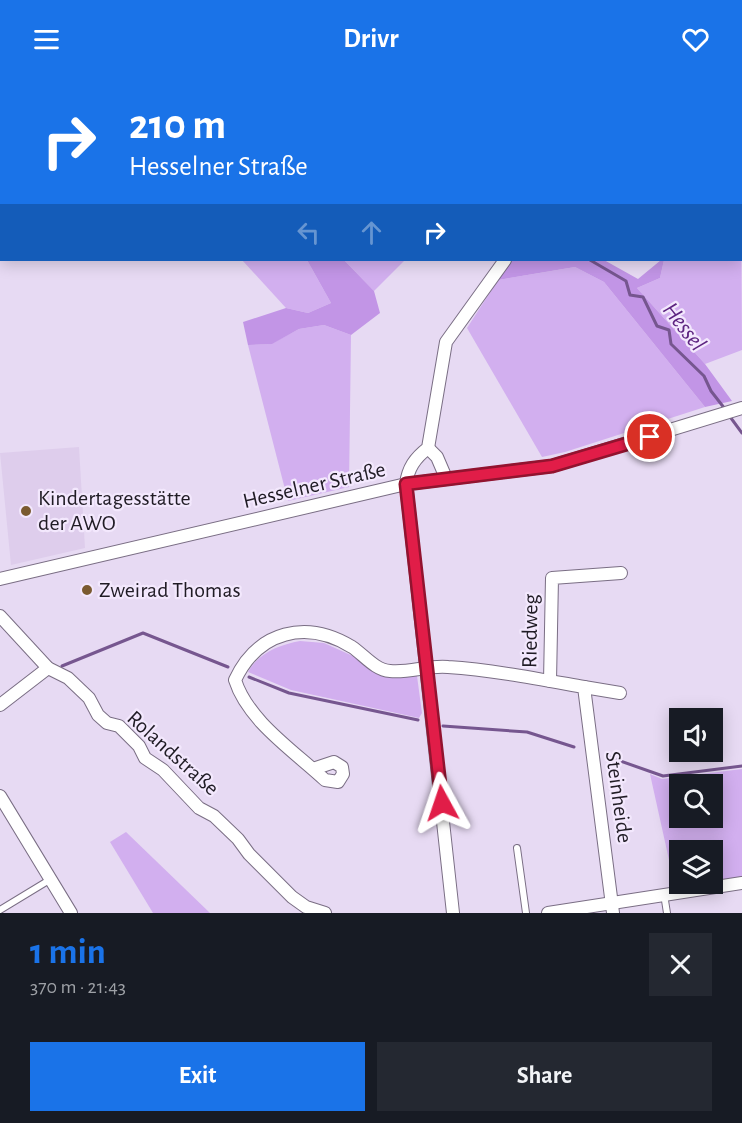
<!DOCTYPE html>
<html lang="en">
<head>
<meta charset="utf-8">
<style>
  body { margin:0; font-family:"Alegreya Sans",sans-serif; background:#242831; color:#f1f3f6; height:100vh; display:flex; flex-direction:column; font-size:22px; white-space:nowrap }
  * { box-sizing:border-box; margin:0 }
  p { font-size:20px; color:#9ea1a6 }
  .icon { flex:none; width:33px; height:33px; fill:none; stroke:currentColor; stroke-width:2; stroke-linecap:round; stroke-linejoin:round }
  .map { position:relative; height:835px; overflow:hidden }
  .sheet { display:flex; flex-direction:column; background:#171b24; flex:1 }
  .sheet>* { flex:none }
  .guide { position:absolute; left:0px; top:0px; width:742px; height:183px; box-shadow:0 3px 15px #0003; background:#1a73e8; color:#fff; overflow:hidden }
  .buttons { position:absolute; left:669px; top:630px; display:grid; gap:12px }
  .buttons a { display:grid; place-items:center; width:54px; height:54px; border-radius:0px; background:#171b24; box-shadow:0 3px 15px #0003; font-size:30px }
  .pin { position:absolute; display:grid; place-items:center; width:51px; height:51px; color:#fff; margin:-26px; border:3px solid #fff; border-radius:50%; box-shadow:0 2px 6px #0007 }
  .me { position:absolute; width:66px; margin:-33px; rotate:355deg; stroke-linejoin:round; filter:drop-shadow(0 0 4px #0008) }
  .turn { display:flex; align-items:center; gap:21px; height:126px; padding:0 30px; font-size:27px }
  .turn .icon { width:78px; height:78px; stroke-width:2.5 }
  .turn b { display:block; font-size:42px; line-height:51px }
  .lanes { display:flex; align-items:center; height:57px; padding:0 30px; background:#0003; justify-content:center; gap:30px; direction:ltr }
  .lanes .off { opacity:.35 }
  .round { display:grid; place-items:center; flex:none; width:63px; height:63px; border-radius:0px; background:#242831 }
  .summary { display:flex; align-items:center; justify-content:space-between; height:102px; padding:0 30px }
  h1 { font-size:36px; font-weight:600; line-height:45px; color:#1a73e8 }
  .cta { display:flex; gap:12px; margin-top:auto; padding:12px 30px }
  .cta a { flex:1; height:69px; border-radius:0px; background:#1a73e8; color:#fff; font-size:24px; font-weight:600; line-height:69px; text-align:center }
  .cta a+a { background:#242831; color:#f1f3f6 }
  header { display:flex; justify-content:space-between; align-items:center; height:78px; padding:0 30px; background:#1a73e8; color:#fff; font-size:27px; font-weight:600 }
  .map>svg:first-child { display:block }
  .built { fill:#decdec }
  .green { fill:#d2afef; fill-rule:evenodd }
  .forest { fill:#c295e6 }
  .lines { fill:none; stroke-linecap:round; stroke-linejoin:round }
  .stream { stroke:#76568f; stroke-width:3 }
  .service-casing { stroke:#7a6e84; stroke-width:8 }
  .minor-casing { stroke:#7a6e84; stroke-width:14 }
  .service { stroke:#fff; stroke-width:6 }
  .minor { stroke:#fff; stroke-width:12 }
  .route-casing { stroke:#92132f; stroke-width:15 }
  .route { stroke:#e11d48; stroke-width:10 }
  .poi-dot { fill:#7a5a30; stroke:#f3e8fd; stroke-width:2 }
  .labels { text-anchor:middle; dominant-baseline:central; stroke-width:4.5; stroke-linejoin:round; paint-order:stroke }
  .street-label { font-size:22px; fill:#201c25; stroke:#f3e8fd }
  .poi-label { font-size:22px; fill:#201c25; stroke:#f3e8fd; text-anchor:start }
  .water-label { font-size:24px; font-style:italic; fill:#5d2481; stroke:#f3e8fd }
</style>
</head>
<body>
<header><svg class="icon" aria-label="menu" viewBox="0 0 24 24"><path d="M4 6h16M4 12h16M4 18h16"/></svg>Drivr<svg class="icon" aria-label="heart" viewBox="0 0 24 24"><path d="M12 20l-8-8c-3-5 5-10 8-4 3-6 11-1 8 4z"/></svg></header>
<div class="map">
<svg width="742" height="835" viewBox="0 0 742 835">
  <rect width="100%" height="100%" fill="#e7daf3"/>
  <path class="built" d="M79,369L85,470L11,487L0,375Z"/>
  <g class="green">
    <path d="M90,0H617L616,2Z"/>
    <path d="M741,93L742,272L705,286L637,210L660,200L664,182H741Z"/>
    <path d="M242,182H307L331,225L308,235L286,230Z"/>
    <path d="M344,182H405L374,213Z"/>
    <path d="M575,189L604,204L705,329L565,374L542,379L467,250L498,202Z"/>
    <path d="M324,247L351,257L349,409L288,423L248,267L271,266L299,251Z"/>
    <path d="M300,563L324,565L395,597L417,598L422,635L419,640L291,612L248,594C259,574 280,567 300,563Z"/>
    <path d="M742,691V799L713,804L712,772H680V806H700L675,809L650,696L662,701ZM680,706H712V740H680Z"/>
    <path d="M126,754L210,835H153L110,764Z"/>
  </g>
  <g class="forest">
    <path d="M307,182H344L374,213L380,235L351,257L324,247L299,251L272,266L248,267L243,244L286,230L308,235L331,225Z"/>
    <path d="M512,182H604L638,201L661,182H664L660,200L637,210L705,286L732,323L705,329L604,204L575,189L498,202Z"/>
  </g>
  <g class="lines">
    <g class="stream">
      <path d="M55,0L58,2"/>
      <path d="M590,182L626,203L630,217L643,219L657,248L669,252L671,266L704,298L711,313L725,331"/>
      <path d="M728,336L742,355"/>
      <path d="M62,588L143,555L228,589"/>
      <path d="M249,599L289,615L418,642"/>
      <path d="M443,648L527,654L574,669"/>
      <path d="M609,679L663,698L742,688"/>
    </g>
    <defs>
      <g id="service">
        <path d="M517,770L526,835"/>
        <path d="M664,816L667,835"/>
        <path d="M0,832L51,801"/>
      </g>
      <g id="minor">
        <path d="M715,0V2"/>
        <path d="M741,66L742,69"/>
        <path d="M428,370L437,379L446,400"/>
        <path d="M0,501L406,406L552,388L742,330"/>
        <path d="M0,538L48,590L68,600L89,620L98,637L107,645L119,648L139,668L145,680L163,692L199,730L214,738L238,761L249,776L292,819L306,829L325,835"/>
        <path d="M550,603L552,500L621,495"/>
        <path d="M584,609L620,615"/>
        <path d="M0,627L48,590"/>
        <path d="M313,691L334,684L342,689L343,696L338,704L325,702C294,673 248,643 235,602C258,553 306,541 352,569C364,577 375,592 390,593C410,595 428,587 448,589C493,592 539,601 584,609L613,835"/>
        <path d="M0,718L71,835"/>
        <path d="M453,835L406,406C408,390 415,380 428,370L446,264L505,182"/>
        <path d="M548,835L742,805"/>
      </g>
    </defs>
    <use href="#service" class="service-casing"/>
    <use href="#minor" class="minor-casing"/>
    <use href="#service" class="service"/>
    <use href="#minor" class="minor"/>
  </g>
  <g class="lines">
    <defs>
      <path id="route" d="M442,725L406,406L552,388L650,359"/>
    </defs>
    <use href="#route" class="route-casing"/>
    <use href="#route" class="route"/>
  </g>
  <g class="poi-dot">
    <circle cx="26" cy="433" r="6"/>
    <circle cx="87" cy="512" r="6"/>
  </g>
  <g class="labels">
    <g class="street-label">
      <text transform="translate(314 407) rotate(-13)">Hesselner Straße</text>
      <text transform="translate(530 553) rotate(-89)">Riedweg</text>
      <text transform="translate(173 675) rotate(42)">Rolandstraße</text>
      <text transform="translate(619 719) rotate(82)">Steinheide</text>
    </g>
    <g class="poi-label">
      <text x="38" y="420">Kindertagesstätte<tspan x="38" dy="25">der AWO</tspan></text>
      <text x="99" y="512">Zweirad Thomas</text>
    </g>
    <g class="water-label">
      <text transform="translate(684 249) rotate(52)">Hessel</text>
    </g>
  </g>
</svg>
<div class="buttons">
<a><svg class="icon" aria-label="sound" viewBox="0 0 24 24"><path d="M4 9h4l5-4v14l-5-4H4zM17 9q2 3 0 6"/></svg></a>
<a><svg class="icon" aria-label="search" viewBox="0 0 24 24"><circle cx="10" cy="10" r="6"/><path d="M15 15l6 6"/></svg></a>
<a><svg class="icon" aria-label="layers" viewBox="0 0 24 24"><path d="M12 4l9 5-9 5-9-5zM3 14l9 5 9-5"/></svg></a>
</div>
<div class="pin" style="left:650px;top:359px;background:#d93025"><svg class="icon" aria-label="arrive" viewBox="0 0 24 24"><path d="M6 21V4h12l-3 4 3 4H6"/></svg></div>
<svg class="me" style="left:442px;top:725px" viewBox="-20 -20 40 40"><path d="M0-17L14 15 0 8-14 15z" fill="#e11d48" stroke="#fff" stroke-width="4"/></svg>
<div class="guide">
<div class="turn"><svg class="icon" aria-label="right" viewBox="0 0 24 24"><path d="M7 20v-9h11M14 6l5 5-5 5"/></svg><div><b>210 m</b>Hesselner Straße</div></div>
<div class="lanes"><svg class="icon off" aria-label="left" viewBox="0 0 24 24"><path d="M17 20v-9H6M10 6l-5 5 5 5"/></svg><svg class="icon off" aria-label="ahead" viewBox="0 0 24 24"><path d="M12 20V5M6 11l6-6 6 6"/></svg><svg class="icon" aria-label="right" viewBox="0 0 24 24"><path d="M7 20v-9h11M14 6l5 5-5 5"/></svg></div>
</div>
</div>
<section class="sheet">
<div class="summary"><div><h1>1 min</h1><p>370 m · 21:43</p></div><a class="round"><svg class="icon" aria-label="close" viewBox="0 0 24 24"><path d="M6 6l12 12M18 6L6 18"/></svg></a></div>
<div class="cta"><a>Exit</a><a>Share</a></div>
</section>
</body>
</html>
